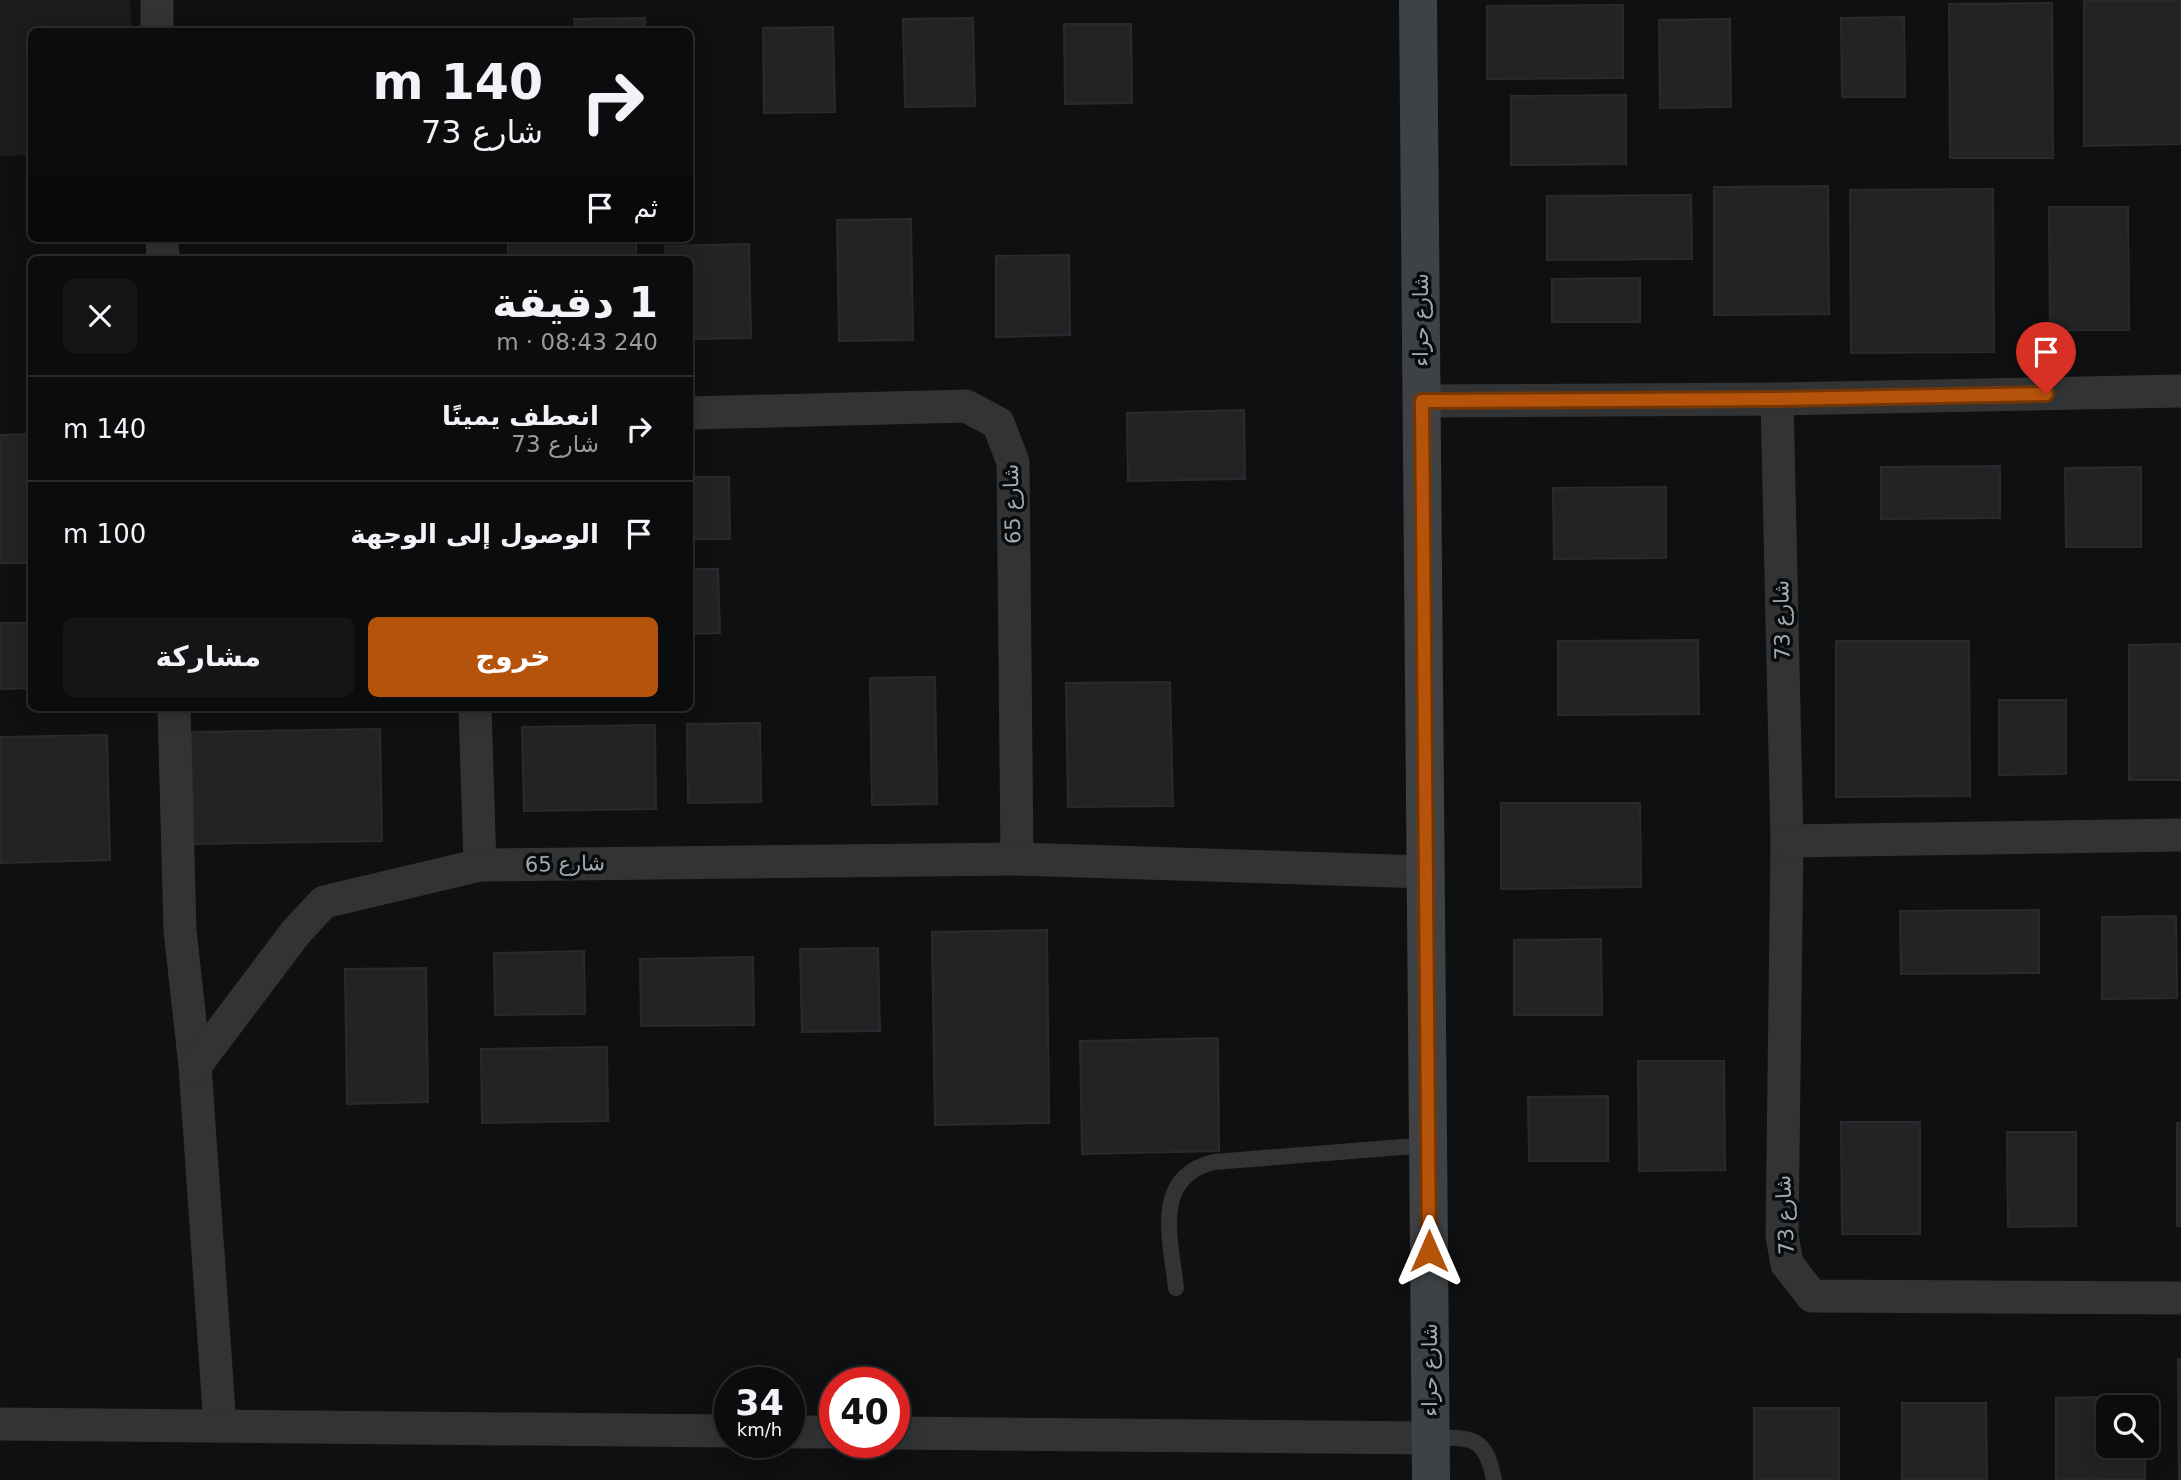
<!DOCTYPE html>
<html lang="ar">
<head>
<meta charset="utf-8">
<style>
  body { margin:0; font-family:"DejaVu Sans",Vazirmatn,sans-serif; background:#141516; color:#f1f3f6; direction:rtl; height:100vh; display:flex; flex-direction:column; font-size:26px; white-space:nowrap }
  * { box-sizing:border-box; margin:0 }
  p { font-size:23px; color:#9a9b9d }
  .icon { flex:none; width:38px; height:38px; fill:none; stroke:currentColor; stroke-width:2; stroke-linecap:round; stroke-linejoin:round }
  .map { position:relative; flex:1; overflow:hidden; direction:ltr }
  .drawer { position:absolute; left:28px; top:256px; width:665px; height:455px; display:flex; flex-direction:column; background:#0b0c0d; border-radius:10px; box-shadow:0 4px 18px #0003,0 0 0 2px #2b2c2e; direction:rtl }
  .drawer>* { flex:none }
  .hud { position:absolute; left:28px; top:28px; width:665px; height:214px; border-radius:10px; box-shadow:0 4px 18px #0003,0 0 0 2px #2b2c2e; direction:rtl; background:#0b0c0d; color:#f1f3f6; overflow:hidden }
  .tools { position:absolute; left:2096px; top:1395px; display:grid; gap:14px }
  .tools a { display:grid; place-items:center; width:63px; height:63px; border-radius:10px; background:#0b0c0d; box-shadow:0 4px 18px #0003,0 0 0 2px #2b2c2e; font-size:35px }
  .speed { position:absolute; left:714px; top:1367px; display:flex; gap:14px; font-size:35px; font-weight:700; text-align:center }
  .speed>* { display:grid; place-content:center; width:91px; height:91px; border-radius:50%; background:#0b0c0d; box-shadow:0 4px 18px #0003,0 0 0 2px #2b2c2e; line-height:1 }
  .speed small { font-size:18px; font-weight:400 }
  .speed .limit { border:10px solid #d22; background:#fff; color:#111 }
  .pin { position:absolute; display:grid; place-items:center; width:60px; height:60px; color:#fff; margin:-72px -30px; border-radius:50% 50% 50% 0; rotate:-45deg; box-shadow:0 0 7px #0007 }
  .pin .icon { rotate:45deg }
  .me { position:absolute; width:77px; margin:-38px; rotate:0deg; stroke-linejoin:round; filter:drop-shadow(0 0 5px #0008) }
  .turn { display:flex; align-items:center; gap:24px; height:147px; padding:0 35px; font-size:32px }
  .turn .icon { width:91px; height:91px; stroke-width:2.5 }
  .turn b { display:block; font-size:49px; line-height:60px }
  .then { display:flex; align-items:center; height:66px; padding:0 35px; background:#0003; gap:14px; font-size:26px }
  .round { display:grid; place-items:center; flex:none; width:74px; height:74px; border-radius:10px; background:#141516 }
  .overview { display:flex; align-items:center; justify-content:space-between; height:119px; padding:0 35px }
  h1 { font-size:42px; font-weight:700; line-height:52px }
  .cta { display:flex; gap:14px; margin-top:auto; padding:14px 35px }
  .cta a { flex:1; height:80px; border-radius:10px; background:#b45309; color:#fff; font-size:28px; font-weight:700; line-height:80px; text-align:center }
  .cta a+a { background:#141516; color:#f1f3f6 }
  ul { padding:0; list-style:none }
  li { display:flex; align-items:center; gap:21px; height:105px; padding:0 35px; border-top:2px solid #2b2c2e }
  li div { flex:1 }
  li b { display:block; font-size:26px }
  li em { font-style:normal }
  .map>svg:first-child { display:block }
  .built { fill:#1b1c1e }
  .building { fill:#222325; stroke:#292a2d; stroke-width:2 }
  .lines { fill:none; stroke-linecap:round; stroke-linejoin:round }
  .lane { stroke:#313335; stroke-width:16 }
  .street { stroke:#313335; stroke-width:33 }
  .secondary { stroke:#3f4245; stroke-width:38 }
  .route-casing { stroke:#753606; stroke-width:18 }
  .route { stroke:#b45309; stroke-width:12 }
  .labels { text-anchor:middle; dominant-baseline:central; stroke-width:7; stroke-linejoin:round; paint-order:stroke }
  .street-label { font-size:21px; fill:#a1aab1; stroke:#0a0b0c }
</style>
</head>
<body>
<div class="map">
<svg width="2181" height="1480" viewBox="0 0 2181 1480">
  <rect width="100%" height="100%" fill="#0f1011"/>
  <path class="built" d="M0,0H130L132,31L32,32L31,155L0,156Z"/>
  <g class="building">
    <path d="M2084,0H2181V144L2084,146Z"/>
    <path d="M2052,3L2053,158H1950L1949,4Z"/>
    <path d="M1623,5V78L1487,79V6Z"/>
    <path d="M1904,17L1905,97H1842L1841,18Z"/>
    <path d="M645,18V32H575L574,19Z"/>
    <path d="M973,18L975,106L905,107L903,19Z"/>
    <path d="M1730,19L1731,107L1660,108L1659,20Z"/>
    <path d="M1064,24H1131L1132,103L1065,104Z"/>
    <path d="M833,27L835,112L764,113L763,28Z"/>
    <path d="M1626,95V164L1511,165V96Z"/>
    <path d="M1828,186L1829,314L1714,315V187Z"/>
    <path d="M1993,189L1994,352L1851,353L1850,190Z"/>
    <path d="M1691,195L1692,259L1547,260V196Z"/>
    <path d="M2049,207H2128L2129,330H2050Z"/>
    <path d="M911,219L913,340L839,341L837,220Z"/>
    <rect x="508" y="238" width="128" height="21"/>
    <path d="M749,244L751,338L690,339V259H666L665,246Z"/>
    <path d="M468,255V259H376V256Z"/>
    <path d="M1069,255L1070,335L996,337V256Z"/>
    <path d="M1640,278V322H1552V279Z"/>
    <path d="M1244,410L1245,479L1128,481L1127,413Z"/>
    <path d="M32,434V563H0V435Z"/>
    <path d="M2000,466V518L1881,519V467Z"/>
    <path d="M2141,467V547H2066L2065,468Z"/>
    <path d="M690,477H729L730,539H690Z"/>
    <path d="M1666,487V558L1554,559L1553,488Z"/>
    <path d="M690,569H718L720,633L690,634Z"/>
    <path d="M0,623H32V688L0,689Z"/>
    <path d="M1698,640L1699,714L1558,715V641Z"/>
    <path d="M1836,641H1969L1970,796L1836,797Z"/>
    <path d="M2181,644V780H2129V645Z"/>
    <path d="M935,677L937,804L872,805L870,678Z"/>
    <path d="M1170,682L1173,806L1068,807L1066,683Z"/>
    <path d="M1999,700H2066V774L1999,775Z"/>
    <path d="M760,723L761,802L688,803L687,724Z"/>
    <path d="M655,725L656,809L524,811L522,727Z"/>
    <path d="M380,729L382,841L193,844L191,732Z"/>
    <path d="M107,735L110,860L0,863V737Z"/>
    <path d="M1501,803H1640L1641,887L1501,889Z"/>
    <path d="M2039,910V973L1901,974L1900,911Z"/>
    <path d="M2176,916L2177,998L2102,999V917Z"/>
    <path d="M1047,930L1049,1123L935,1125L932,932Z"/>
    <path d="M1601,939L1602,1015H1514V940Z"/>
    <path d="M878,948L880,1031L802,1032L800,949Z"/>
    <path d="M584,951L585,1014L495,1015L494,953Z"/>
    <path d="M753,957L754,1025L641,1026L640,959Z"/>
    <path d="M426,968L428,1102L347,1104L345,969Z"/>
    <path d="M1218,1038L1219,1151L1082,1154L1080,1041Z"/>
    <path d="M607,1047L608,1121L482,1123L481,1049Z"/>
    <path d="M1638,1061H1724L1725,1170L1639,1171Z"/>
    <path d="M1608,1096V1161H1529L1528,1097Z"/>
    <path d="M1841,1122H1920V1234H1842Z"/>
    <rect x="2177" y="1123" width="4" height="103"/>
    <path d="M2007,1132H2076V1226L2008,1227Z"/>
    <path d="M2178,1359H2181V1480H2179Z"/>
    <path d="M2145,1396V1407H2109V1446H2145V1480H2056V1398Z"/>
    <path d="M1902,1403H1986L1987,1480H1902Z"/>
    <rect x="1754" y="1408" width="85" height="72"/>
  </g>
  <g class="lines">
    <g class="lane">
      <path d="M1176,1288C1171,1240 1151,1177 1214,1162L1428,1145"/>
      <path d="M1431,1438C1471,1437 1486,1436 1494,1480"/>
    </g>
    <g class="street">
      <path d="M157,0V32"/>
      <path d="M162,238L163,259"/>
      <path d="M1777,399L1787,841L1782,1236L1787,1264L1812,1296L2181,1298"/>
      <path d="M1422,401L1777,399L2181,391"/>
      <path d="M690,413L966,406L998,423L1013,462L1017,859"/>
      <path d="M174,707L180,931L195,1066L220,1426"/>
      <path d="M475,707L480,865"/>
      <path d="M1787,841L2181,835"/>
      <path d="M195,1066L296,932L324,902L480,865L1017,859L1426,872"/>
      <path d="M0,1424L730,1431"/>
      <path d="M789,1432H835"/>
      <path d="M894,1433L1431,1438"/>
    </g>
    <path class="secondary" d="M1418,0L1431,1480"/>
  </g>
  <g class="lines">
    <defs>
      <path id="route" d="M1429,1251L1422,401L1777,399L2046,394"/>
    </defs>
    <use href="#route" class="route-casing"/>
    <use href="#route" class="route"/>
  </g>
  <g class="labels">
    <g class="street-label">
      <text transform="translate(1421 320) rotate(-90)">شارع حراء</text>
      <text transform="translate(1012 504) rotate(-92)">شارع 65</text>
      <text transform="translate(1782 620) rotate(-91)">شارع 73</text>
      <text transform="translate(565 864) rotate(-1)">شارع 65</text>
      <text transform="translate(1785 1215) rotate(-93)">شارع 73</text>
      <text transform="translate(1430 1370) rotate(-90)">شارع حراء</text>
    </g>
  </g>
</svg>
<div class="tools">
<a><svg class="icon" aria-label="search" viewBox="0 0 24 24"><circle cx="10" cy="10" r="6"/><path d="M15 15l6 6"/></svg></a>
</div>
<div class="speed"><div>34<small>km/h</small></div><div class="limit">40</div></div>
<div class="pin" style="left:2046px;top:394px;background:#d93025"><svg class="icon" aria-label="arrive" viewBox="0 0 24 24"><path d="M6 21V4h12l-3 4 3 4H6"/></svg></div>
<svg class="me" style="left:1429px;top:1251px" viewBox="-20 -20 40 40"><path d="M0-17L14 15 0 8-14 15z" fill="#b45309" stroke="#fff" stroke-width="4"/></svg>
<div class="hud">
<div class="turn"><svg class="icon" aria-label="right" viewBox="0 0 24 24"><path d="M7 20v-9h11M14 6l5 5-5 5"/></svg><div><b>140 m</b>شارع 73</div></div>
<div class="then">ثم<svg class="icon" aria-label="arrive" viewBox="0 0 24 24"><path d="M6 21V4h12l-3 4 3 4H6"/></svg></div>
</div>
<section class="drawer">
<div class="overview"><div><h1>1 دقيقة</h1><p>240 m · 08:43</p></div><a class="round"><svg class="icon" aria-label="close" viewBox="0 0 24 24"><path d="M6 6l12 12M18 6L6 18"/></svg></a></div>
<ul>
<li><svg class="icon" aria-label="right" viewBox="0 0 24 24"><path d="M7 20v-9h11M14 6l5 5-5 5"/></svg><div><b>انعطف يمينًا</b><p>شارع 73</p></div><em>140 m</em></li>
<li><svg class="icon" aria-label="arrive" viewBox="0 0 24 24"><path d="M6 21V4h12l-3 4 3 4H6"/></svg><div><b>الوصول إلى الوجهة</b></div><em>100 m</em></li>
</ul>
<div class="cta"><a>خروج</a><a>مشاركة</a></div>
</section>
</div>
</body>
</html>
